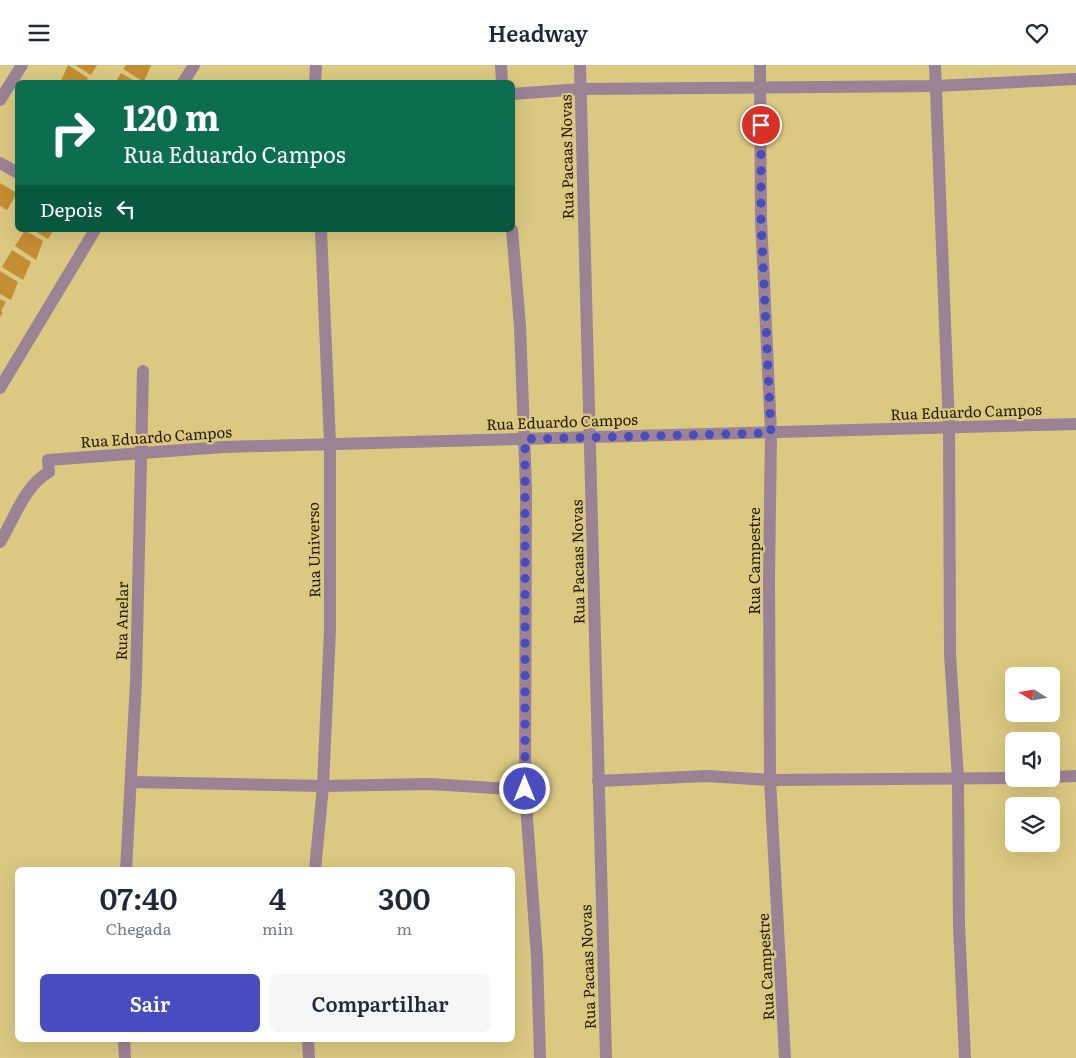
<!DOCTYPE html>
<html lang="pt">
<head>
<meta charset="utf-8">
<style>
  body { margin:0; font-family:Literata,serif; background:#f6f6f7; color:#1f2937; height:100vh; display:flex; flex-direction:column; font-size:19px; white-space:nowrap }
  * { box-sizing:border-box; margin:0 }
  p { font-size:16px; color:#747a83 }
  .icon { flex:none; width:28px; height:28px; fill:none; stroke:currentColor; stroke-width:2; stroke-linecap:round; stroke-linejoin:round }
  .map { position:relative; flex:1; overflow:hidden }
  .panel { position:absolute; left:15px; top:802px; width:500px; height:175px; display:flex; flex-direction:column; background:#fff; border-radius:8px; box-shadow:0 5px 20px #0002 }
  .panel>* { flex:none }
  .hud { position:absolute; left:15px; top:15px; width:500px; height:152px; border-radius:8px; box-shadow:0 5px 20px #0002; background:#0b6e4f; color:#fff; overflow:hidden }
  .needle { width:32px; rotate:281deg }
  .fabs { position:absolute; left:1005px; top:602px; display:grid; gap:10px }
  .fabs a { display:grid; place-items:center; width:55px; height:55px; border-radius:8px; background:#fff; box-shadow:0 5px 20px #0002; font-size:25px }
  .pin { position:absolute; display:grid; place-items:center; width:42px; height:42px; color:#fff; margin:-21px; border:2px solid #fff; border-radius:50%; box-shadow:0 1px 5px #0007 }
  .me { position:absolute; width:55px; margin:-28px; rotate:0deg; stroke-linejoin:round; filter:drop-shadow(0 0 4px #0008) }
  .turn { display:flex; align-items:center; gap:18px; height:105px; padding:0 25px; font-size:22px }
  .turn .icon { width:65px; height:65px; stroke-width:2.5 }
  .turn b { display:block; font-size:35px; line-height:42px }
  .then { display:flex; align-items:center; height:48px; padding:0 25px; background:#0003; gap:10px; font-size:19px }
  .eta { display:flex; justify-content:space-evenly; align-items:center; height:85px; text-align:center }
  .eta b { font-size:30px; font-weight:600; line-height:35px }
  .cta { display:flex; gap:10px; margin-top:auto; padding:10px 25px }
  .cta a { flex:1; height:58px; border-radius:8px; background:#474cc1; color:#fff; font-size:20px; font-weight:600; line-height:58px; text-align:center }
  .cta a+a { background:#f6f6f7; color:#1f2937 }
  header { display:flex; justify-content:space-between; align-items:center; height:65px; padding:0 25px; background:#fff; font-size:22px; font-weight:600 }
  .map>svg:first-child { display:block }
  .building { fill:#c68e34 }
  .lines { fill:none; stroke-linecap:round; stroke-linejoin:round }
  .street { stroke:#9c8295; stroke-width:12 }
  .route { stroke:#474cc1; stroke-width:9; stroke-dasharray:0 16.2 }
  .labels { text-anchor:middle; dominant-baseline:central; stroke-width:4.5; stroke-linejoin:round; paint-order:stroke }
  .street-label { font-size:15px; fill:#231c00; stroke:#dbc881 }
</style>
</head>
<body>
<header><svg class="icon" aria-label="menu" viewBox="0 0 24 24"><path d="M4 6h16M4 12h16M4 18h16"/></svg>Headway<svg class="icon" aria-label="heart" viewBox="0 0 24 24"><path d="M12 20l-8-8c-3-5 5-10 8-4 3-6 11-1 8 4z"/></svg></header>
<div class="map">
<svg width="1076" height="993" viewBox="0 0 1076 993">
  <rect width="100%" height="100%" fill="#dbc881"/>
  <g class="building">
    <path d="M68,0L88,13L86,18H60Z"/>
    <path d="M75,0H97L91,10Z"/>
    <path d="M126,0H151L144,17L123,4Z"/>
    <path d="M121,8L138,18H115Z"/>
    <path d="M0,118L17,128L7,145L0,141Z"/>
    <path d="M25,165L43,176L36,195L15,181Z"/>
    <path d="M33,165H51L53,166L48,174Z"/>
    <path d="M12,185L31,197L23,215L2,202Z"/>
    <path d="M0,206L18,217L11,235L0,229Z"/>
    <path d="M0,234L6,237L1,246L3,247L0,252Z"/>
  </g>
  <g class="lines">
    <g class="street">
      <path d="M501,0L502,18"/>
      <path d="M580,0L606,993"/>
      <path d="M760,0L761,154L771,368L769,513L770,715L785,993"/>
      <path d="M935,0L949,362L950,589L958,714L959,860L965,993"/>
      <path d="M183,18L194,0"/>
      <path d="M315,18L316,0"/>
      <path d="M512,29L581,24L936,21L1076,14"/>
      <path d="M0,35L22,0"/>
      <path d="M0,98L18,108"/>
      <path d="M512,165L520,261L526,424L525,725L537,892L540,993"/>
      <path d="M0,323L95,165"/>
      <path d="M0,477C15,453 24,421 49,407L48,395L223,382L1076,359"/>
      <path d="M1051,712L1076,711"/>
      <path d="M598,716L707,711L770,715L1014,713"/>
      <path d="M131,717L323,721L430,719L525,725"/>
      <path d="M126,805L136,616L143,306"/>
      <path d="M315,805L323,721L330,565V378L321,165"/>
      <path d="M124,975L125,993"/>
      <path d="M308,975L309,993"/>
    </g>
  </g>
  <g class="lines">
    <path class="route" d="M525,724V374L771,368L761,154V60"/>
  </g>
  <g class="labels">
    <g class="street-label">
      <text transform="translate(566 92) rotate(-91)">Rua Pacaas Novas</text>
      <text transform="translate(966 346) rotate(-2)">Rua Eduardo Campos</text>
      <text transform="translate(562 356) rotate(-2)">Rua Eduardo Campos</text>
      <text transform="translate(156 371) rotate(-4)">Rua Eduardo Campos</text>
      <text transform="translate(313 485) rotate(-91)">Rua Universo</text>
      <text transform="translate(753 496) rotate(-90)">Rua Campestre</text>
      <text transform="translate(577 497) rotate(-91)">Rua Pacaas Novas</text>
      <text transform="translate(121 556) rotate(-89)">Rua Anelar</text>
      <text transform="translate(587 902) rotate(-92)">Rua Pacaas Novas</text>
      <text transform="translate(765 902) rotate(-93)">Rua Campestre</text>
    </g>
  </g>
</svg>
<div class="fabs">
<a><svg class="needle" viewBox="-14 -14 28 28"><path d="M0-13l5 13h-10z" fill="#e53935"/><path d="M0 13l5-13h-10z" fill="#747a83"/></svg></a>
<a><svg class="icon" aria-label="sound" viewBox="0 0 24 24"><path d="M4 9h4l5-4v14l-5-4H4zM17 9q2 3 0 6"/></svg></a>
<a><svg class="icon" aria-label="layers" viewBox="0 0 24 24"><path d="M12 4l9 5-9 5-9-5zM3 14l9 5 9-5"/></svg></a>
</div>
<div class="pin" style="left:761px;top:60px;background:#d93025"><svg class="icon" aria-label="arrive" viewBox="0 0 24 24"><path d="M6 21V4h12l-3 4 3 4H6"/></svg></div>
<svg class="me" style="left:525px;top:724px" viewBox="-20 -20 40 40"><circle r="17" fill="#474cc1" stroke="#fff" stroke-width="3"/><path d="M0-11L8 9 0 5-8 9z" fill="#fff"/></svg>
<div class="hud">
<div class="turn"><svg class="icon" aria-label="right" viewBox="0 0 24 24"><path d="M7 20v-9h11M14 6l5 5-5 5"/></svg><div><b>120 m</b>Rua Eduardo Campos</div></div>
<div class="then">Depois<svg class="icon" aria-label="left" viewBox="0 0 24 24"><path d="M17 20v-9H6M10 6l-5 5 5 5"/></svg></div>
</div>
<section class="panel">
<div class="eta">
<div><b>07:40</b><p>Chegada</p></div>
<div><b>4</b><p>min</p></div>
<div><b>300</b><p>m</p></div>
</div>
<div class="cta"><a>Sair</a><a>Compartilhar</a></div>
</section>
</div>
</body>
</html>
